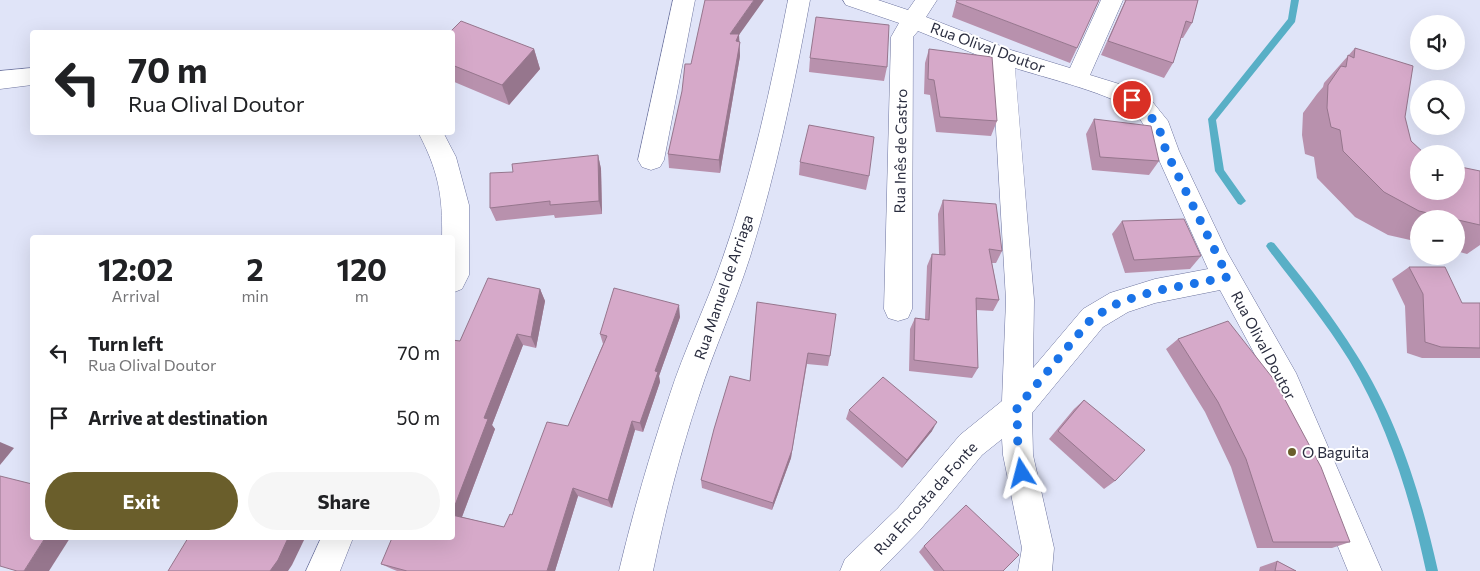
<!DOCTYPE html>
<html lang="en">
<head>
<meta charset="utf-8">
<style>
  body { margin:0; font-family:Commissioner,sans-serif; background:#f6f6f6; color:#202124; height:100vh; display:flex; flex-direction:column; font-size:19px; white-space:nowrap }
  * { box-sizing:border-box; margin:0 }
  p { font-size:16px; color:#757577 }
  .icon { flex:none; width:28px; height:28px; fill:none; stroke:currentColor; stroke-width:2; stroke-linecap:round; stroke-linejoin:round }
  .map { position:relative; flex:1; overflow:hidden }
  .panel { position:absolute; left:30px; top:235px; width:425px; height:305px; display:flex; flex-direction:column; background:#fff; border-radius:5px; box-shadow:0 5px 20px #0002 }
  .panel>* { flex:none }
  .hud { position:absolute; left:30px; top:30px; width:425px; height:105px; border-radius:5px; box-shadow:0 5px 20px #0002; background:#fff; color:#202124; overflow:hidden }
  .controls { position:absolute; left:1410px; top:15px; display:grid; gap:10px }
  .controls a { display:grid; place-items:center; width:55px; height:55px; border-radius:50%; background:#fff; box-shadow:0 5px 20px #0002; font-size:25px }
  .pin { position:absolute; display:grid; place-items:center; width:42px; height:42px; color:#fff; margin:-21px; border:2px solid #fff; border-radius:50%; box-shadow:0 1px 5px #0007 }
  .me { position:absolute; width:55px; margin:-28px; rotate:351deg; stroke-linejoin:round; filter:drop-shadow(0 0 4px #0008) }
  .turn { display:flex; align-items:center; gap:18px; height:105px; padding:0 15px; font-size:22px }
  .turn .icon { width:65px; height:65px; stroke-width:2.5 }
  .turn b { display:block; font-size:35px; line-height:42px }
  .eta { display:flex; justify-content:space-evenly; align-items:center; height:85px; text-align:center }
  .eta b { font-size:30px; font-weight:700; line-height:35px }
  .button { display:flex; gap:10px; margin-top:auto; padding:10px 15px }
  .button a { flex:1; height:58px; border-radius:30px; background:#6a5e2b; color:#fff; font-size:20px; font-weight:700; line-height:58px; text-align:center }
  .button a+a { background:#f6f6f6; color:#202124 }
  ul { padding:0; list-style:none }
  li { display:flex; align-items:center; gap:15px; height:65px; padding:0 15px }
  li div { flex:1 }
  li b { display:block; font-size:19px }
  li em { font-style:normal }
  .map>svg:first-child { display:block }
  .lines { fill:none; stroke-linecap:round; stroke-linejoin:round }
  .stream { fill:#58afc6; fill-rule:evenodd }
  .minor-casing { stroke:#6d749f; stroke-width:1 }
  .minor { fill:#fff; fill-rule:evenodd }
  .wall { fill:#b891ad }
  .shaded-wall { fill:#96768d }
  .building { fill:#d6a9c9; stroke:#96768d }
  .route { stroke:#1a73e8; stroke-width:9; stroke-dasharray:0 16.2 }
  .poi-dot { fill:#6a5e2b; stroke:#fff; stroke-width:2 }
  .labels { text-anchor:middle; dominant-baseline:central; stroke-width:4; stroke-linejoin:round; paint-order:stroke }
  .street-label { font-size:15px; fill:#2a2d3f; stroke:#fff }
  .poi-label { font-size:15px; fill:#2a2d3f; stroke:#fff; text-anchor:start }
</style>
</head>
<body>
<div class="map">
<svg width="1480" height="571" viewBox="0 0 1480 571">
  <rect width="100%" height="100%" fill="#e0e4f8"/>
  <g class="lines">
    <g class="stream">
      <path d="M1291,0H1299L1295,22L1216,120L1224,170L1246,201L1241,205L1238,204L1215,171L1208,119L1288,19Z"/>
      <path d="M1271,242L1274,243C1303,279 1332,315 1356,354C1398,420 1421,495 1438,571H1426C1410,497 1388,425 1349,360C1325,321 1295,285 1268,249L1266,246L1268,243Z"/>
    </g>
    <defs>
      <g id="minor">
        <path d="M673,0H695L664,160L660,167L651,170L642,167L638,160Z"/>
        <path d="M788,0H810C794,87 776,173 750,257C735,304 714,349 699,396C680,453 665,512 653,571H619C633,512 650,454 669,397C684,350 706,306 722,260C752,175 771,87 788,0Z"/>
        <path d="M843,0H878L908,10L915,0H937L926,17L1011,50L1070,68L1101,0H1123L1090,75L1129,87L1151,100L1168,121L1179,151L1227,252L1296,373L1382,571H1348L1274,390L1220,290L1155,303L1128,312L1103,327L1032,413L1033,455L1054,548L1052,571H1018L1022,548L1003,455L1002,439L982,455L920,530L880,571H840L845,559L898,508L960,435L1002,401L1006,300L992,61L918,31L913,37L912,309L908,318L898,321L888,318L884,309L891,37L899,23L846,5ZM1015,68C1042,77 1118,95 1135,113C1145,124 1150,137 1155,151L1208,269L1155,279L1110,293L1083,309L1033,368L1034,300Z"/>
        <path d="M32,68V85L0,89V71Z"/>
        <path d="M418,132H443L456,157L469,205V275L462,289L452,293V238H442C443,195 438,170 418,132Z"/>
        <path d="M321,538H353L340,571H306Z"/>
      </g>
    </defs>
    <use href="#minor" class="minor-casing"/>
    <use href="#minor" class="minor"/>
  </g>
  <g class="wall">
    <path d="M1124,0H1198L1192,23L1183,38H1181L1173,63L1164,78L1101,55L1125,1Z"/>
    <path d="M956,2L1077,48L1070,63L952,17Z"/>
    <path d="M452,32L534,49L540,69L509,105L452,81Z"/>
    <path d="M739,35L740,56L720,173L669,168L668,154L691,64Z"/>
    <path d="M1355,48L1405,117L1419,191L1480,171V245L1467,254L1456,251V219H1419V242L1388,235L1355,217L1317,178L1314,157L1305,154L1302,135L1303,113L1317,94L1323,87L1324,83Z"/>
    <path d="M929,49L997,121L991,136L936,132L930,95L924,94L925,63Z"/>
    <path d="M810,58L887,67L884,81L809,72Z"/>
    <path d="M1094,119L1159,161L1149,175L1092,170L1086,134Z"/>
    <path d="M598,155L601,169L602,214L555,218L554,215L496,221L490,208L513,172Z"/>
    <path d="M800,162L869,176L866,190L799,175Z"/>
    <path d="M943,200L1002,251L996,263H992L999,300L993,311L976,310L978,368L972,378L909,371L910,329L915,318L925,319L927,266L932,254H939L938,214Z"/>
    <path d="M1122,221L1201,256L1190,269L1125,273L1112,234Z"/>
    <path d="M1409,267L1462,303H1480V358H1422L1407,353L1405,306L1392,279Z"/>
    <path d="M540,289L545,301L536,348L523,345L492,425L495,429L462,517L504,527L568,426L603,344L600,334L680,317L659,376L660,382L643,432L635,430L612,508L578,496L555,571H397L392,569L381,564L452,538L460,341Z"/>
    <path d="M757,302L830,356L828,366L807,364L791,458L772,510L702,488L701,480L750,381Z"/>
    <path d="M1178,339L1350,542L1332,548H1257L1231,467L1205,412L1166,349Z"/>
    <path d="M1084,400L1115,481L1104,489L1049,439L1074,409Z"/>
    <path d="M849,410L932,431L902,468L846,419Z"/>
    <path d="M924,546L1003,571H934L919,552Z"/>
    <path d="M1277,561L1296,571H1259L1260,567Z"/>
  </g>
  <g class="shaded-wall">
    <path d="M754,0H764L739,35L740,56L720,173L719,160L730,34Z"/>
    <path d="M534,49L540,69L509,105L502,85Z"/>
    <path d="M598,155L601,169L602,214L599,201Z"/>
    <path d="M540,289L545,301L536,348L531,337Z"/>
    <path d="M679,305L680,317L659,376L660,382L643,432L640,423L655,371Z"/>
    <path d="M517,334L523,345L492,425L495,429L460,522L452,516V513L484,418Z"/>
    <path d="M632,421L635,430L612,508L608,500Z"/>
    <path d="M937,422L932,431L902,468L907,460Z"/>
    <path d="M0,442L14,448L0,465Z"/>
    <path d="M792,450L791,458L772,510L773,503Z"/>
    <path d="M573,488L578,496L555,571H547Z"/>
    <path d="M45,538H70L49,571H24Z"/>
    <path d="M288,538H305L292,565L288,571H270Z"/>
  </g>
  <g class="building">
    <path d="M705,0H754L730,34H739L736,41L740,42L719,160L668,154L682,91L685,64H691Z"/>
    <path d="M957,0H1099L1077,48L956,2Z"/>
    <path d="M1126,0H1198L1192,23L1186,21L1173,63L1108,41Z"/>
    <path d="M816,17L889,25L887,67L810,58Z"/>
    <path d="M461,21L534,49L502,85L452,65V32H450Z"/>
    <path d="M1355,48L1413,66L1405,117L1411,141L1425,154H1419V191H1456V166L1480,171V225L1419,211L1384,192L1343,151L1340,130L1331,127L1327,108L1328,85L1341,66L1346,67L1348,55L1354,58Z"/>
    <path d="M929,49L992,57L997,121L940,117L934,80L928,79Z"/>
    <path d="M1094,119L1151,126L1159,161L1100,157Z"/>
    <path d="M809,125L874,137L869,176L800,162Z"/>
    <path d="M598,155L599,201L550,205V201L490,208V173L513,172L512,164Z"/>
    <path d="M943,200L996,204L1002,251L989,249L999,300L976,298L978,368L914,360L915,318L929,320L932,254L945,255Z"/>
    <path d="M1184,219L1201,256L1134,260L1122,221Z"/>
    <path d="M1409,267H1445L1462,303H1480V348L1441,347L1425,342L1423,294Z"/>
    <path d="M488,278L540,289L531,337L517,334L484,418L488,419L452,513V340L460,341Z"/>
    <path d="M614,288L679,305L655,371L658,372L640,423L632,421L608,500L573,488L547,571H407L381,564L392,538H452V515L504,527L510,514L512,515L547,422L568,426L607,336L600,334Z"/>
    <path d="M757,302L836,314L830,356L808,353L792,450L773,503L701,480L714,429L730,376L750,381Z"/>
    <path d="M1228,321L1275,381L1321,467L1350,542H1273L1246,459L1218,402L1178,339Z"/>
    <path d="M883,377L937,422L907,460L849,410Z"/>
    <path d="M1084,400L1145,450L1115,481L1058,431Z"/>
    <path d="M0,476L32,484V538H45L24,571H17L0,566Z"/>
    <path d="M966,505L1019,555L1003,571H944L924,546Z"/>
    <path d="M188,538H288L278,560L270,571H168Z"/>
    <path d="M1277,561L1296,571H1275Z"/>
  </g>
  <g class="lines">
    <path class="route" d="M1022,473L1018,455L1017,408L1092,318L1120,302L1155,291L1228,277L1166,151L1159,128L1143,106L1132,100"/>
  </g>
  <circle class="poi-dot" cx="1292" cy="452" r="5"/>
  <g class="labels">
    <g class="street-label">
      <text transform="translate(988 47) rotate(20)">Rua Olival Doutor</text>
      <text transform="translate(900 151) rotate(-89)">Rua Inês de Castro</text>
      <text transform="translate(723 287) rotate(-71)">Rua Manuel de Arriaga</text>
      <text transform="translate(1264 345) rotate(62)">Rua Olival Doutor</text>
      <text transform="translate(925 498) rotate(-48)">Rua Encosta da Fonte</text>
    </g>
    <g class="poi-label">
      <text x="1302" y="452">O Baguita</text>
    </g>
  </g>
</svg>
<div class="controls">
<a><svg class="icon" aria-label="sound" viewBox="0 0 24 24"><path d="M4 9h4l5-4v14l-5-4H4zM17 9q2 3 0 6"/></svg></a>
<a><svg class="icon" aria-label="search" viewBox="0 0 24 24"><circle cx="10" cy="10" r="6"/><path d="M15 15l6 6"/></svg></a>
<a>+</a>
<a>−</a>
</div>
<div class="pin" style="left:1132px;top:100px;background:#d93025"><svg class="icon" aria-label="arrive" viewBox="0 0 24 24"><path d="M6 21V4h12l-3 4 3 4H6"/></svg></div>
<svg class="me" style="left:1022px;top:473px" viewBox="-20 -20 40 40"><path d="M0-17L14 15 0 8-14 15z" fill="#1a73e8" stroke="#fff" stroke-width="4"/></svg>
<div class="hud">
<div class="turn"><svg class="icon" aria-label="left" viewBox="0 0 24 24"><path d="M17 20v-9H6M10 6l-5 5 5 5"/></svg><div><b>70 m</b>Rua Olival Doutor</div></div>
</div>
<section class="panel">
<div class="eta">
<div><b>12:02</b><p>Arrival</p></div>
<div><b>2</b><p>min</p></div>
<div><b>120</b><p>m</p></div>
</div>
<ul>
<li><svg class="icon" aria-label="left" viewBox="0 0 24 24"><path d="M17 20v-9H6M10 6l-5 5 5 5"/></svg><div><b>Turn left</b><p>Rua Olival Doutor</p></div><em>70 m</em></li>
<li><svg class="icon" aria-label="arrive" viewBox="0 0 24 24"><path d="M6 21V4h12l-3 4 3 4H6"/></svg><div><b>Arrive at destination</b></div><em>50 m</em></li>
</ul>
<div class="button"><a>Exit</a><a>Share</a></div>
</section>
</div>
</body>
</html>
